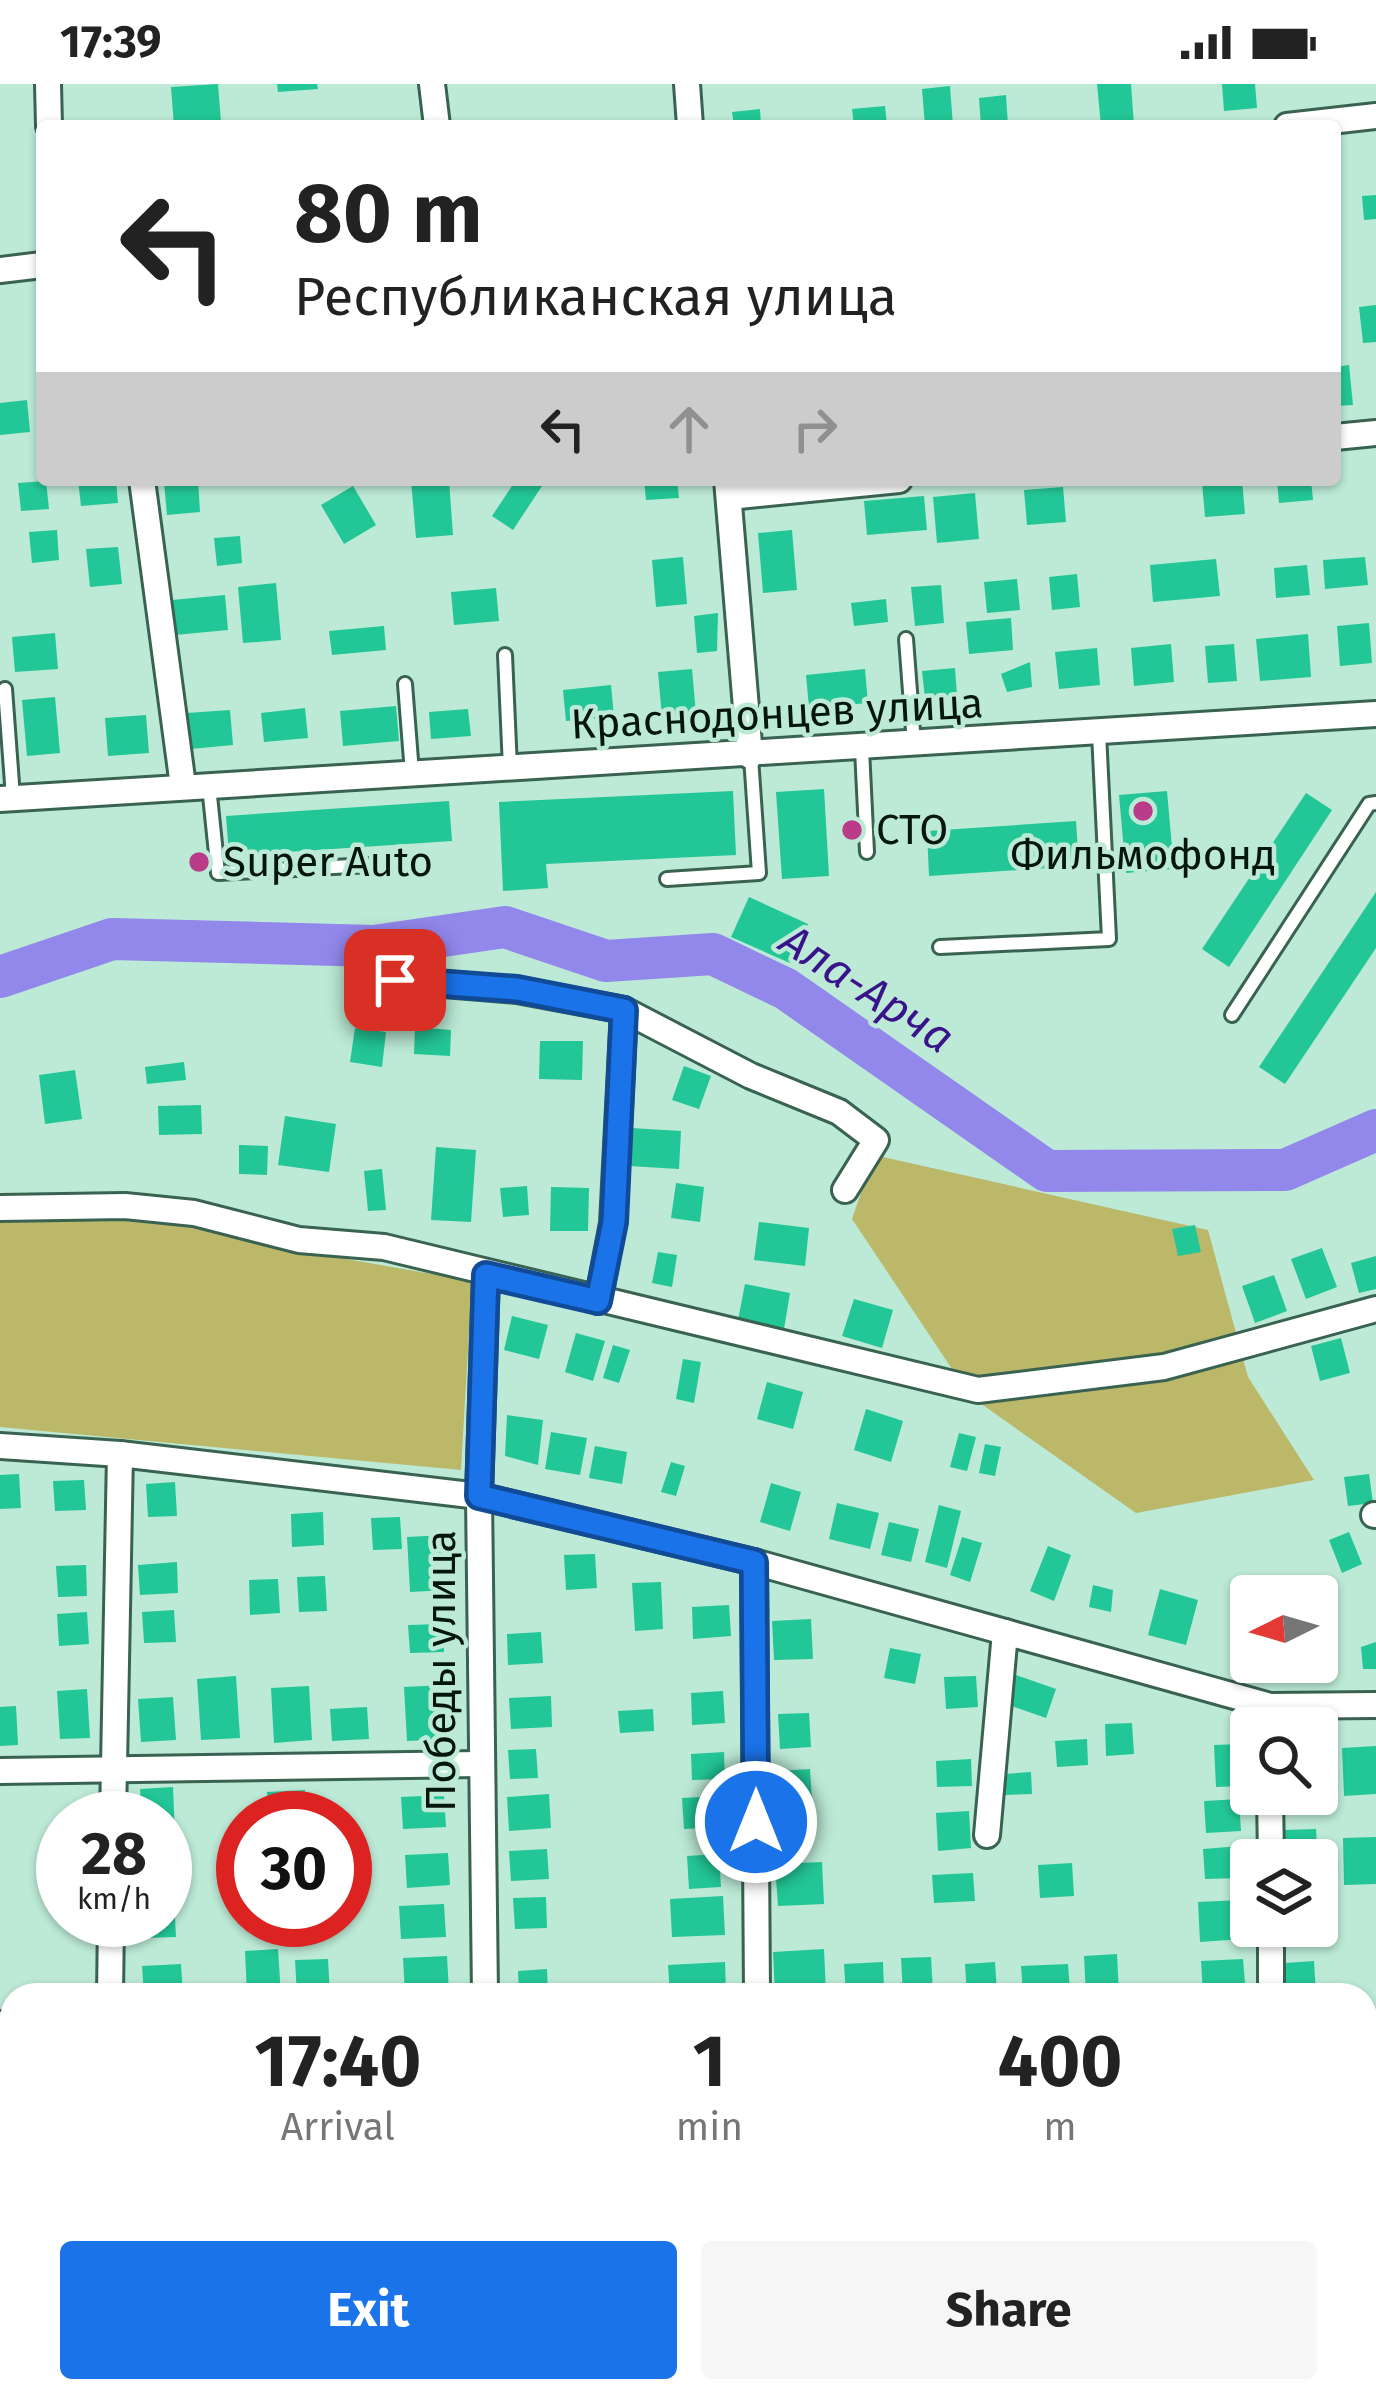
<!DOCTYPE html>
<html lang="en">
<head>
<meta charset="utf-8">
<style>
  body { margin:0; font-family:"Fira Sans",sans-serif; background:#f6f6f6; color:#222; height:100vh; display:flex; flex-direction:column; font-size:45px; white-space:nowrap }
  * { box-sizing:border-box; margin:0 }
  p { font-size:39px; color:#767676 }
  .icon { flex:none; width:66px; height:66px; fill:none; stroke:currentColor; stroke-width:2; stroke-linecap:round; stroke-linejoin:round }
  .map { position:relative; flex:1; overflow:hidden }
  .panel { position:absolute; left:0px; top:1899px; width:1377px; height:420px; display:flex; flex-direction:column; background:#fff; border-radius:36px 36px 0 0; box-shadow:0 3px 9px #0004 }
  .panel>* { flex:none }
  .hud { position:absolute; left:36px; top:36px; width:1305px; height:366px; border-radius:12px; box-shadow:0 3px 9px #0004; background:#fff; color:#222; overflow:hidden }
  .needle { width:78px; rotate:265deg }
  .controls { position:absolute; left:1230px; top:1491px; display:grid; gap:24px }
  .controls a { display:grid; place-items:center; width:108px; height:108px; border-radius:12px; background:#fff; box-shadow:0 3px 9px #0004; font-size:60px }
  .speed { position:absolute; left:36px; top:1707px; display:flex; gap:24px; font-size:60px; font-weight:700; text-align:center }
  .speed>* { display:grid; place-content:center; width:156px; height:156px; border-radius:50%; background:#fff; box-shadow:0 3px 9px #0004; line-height:1 }
  .speed small { font-size:30px; font-weight:400 }
  .speed .limit { border:18px solid #d22; background:#fff; color:#111 }
  .pin { position:absolute; display:grid; place-items:center; width:102px; height:102px; color:#fff; margin:-51px; border-radius:24px; box-shadow:0 6px 18px #0006 }
  .me { position:absolute; width:132px; margin:-66px; rotate:0deg; stroke-linejoin:round; filter:drop-shadow(0 0 9px #0008) }
  .turn { display:flex; align-items:center; gap:42px; height:252px; padding:0 60px; font-size:54px }
  .turn .icon { width:156px; height:156px; stroke-width:2.5 }
  .turn b { display:block; font-size:84px; line-height:102px }
  .lanes { display:flex; align-items:center; height:114px; padding:0 60px; background:#0003; justify-content:center; gap:60px; direction:ltr }
  .lanes .off { opacity:.35 }
  .eta { display:flex; justify-content:space-evenly; align-items:center; height:204px; text-align:center }
  .eta b { font-size:72px; font-weight:700; line-height:84px }
  .action { display:flex; gap:24px; margin-top:auto; padding:24px 60px }
  .action a { flex:1; height:138px; border-radius:12px; background:#1a73e8; color:#fff; font-size:48px; font-weight:700; line-height:138px; text-align:center }
  .action a+a { background:#f6f6f6; color:#222 }
  .status { display:flex; justify-content:space-between; align-items:center; height:84px; padding:0 60px; background:#fff; direction:ltr }
  .status svg { height:33px; fill:currentColor }
  .map>svg:first-child { display:block }
  .green { fill:#bbb86a }
  .lines { fill:none; stroke-linecap:round; stroke-linejoin:round }
  .river { stroke:#9287eb; stroke-width:42 }
  .building { fill:#23c696 }
  .service-casing { stroke:#396251; stroke-width:18 }
  .minor-casing { stroke:#396251; stroke-width:30 }
  .service { stroke:#fff; stroke-width:12 }
  .minor { stroke:#fff; stroke-width:24 }
  .route-casing { stroke:#114b97; stroke-width:30 }
  .route { stroke:#1a73e8; stroke-width:21 }
  .poi-dot { fill:#ba3b88; stroke:#bcead6; stroke-width:4.5 }
  .labels { text-anchor:middle; dominant-baseline:central; stroke-width:9; stroke-linejoin:round; paint-order:stroke }
  .street-label { font-size:42px; fill:#05160f; stroke:#bcead6 }
  .poi-label { font-size:42px; fill:#05160f; stroke:#bcead6; text-anchor:start }
  .water-label { font-size:45px; font-style:italic; fill:#39138a; stroke:#bcead6 }
</style>
</head>
<body>
<div class="status"><b>17:39</b><svg viewBox="0 0 49 12"><path d="M0 12V9h3v3zM5 12V6h3v6zM10 12V3h3v9zM15 12V0h3v12zM26 1h20v11H26zM47 4h2v5h-2z"/></svg></div>
<div class="map">
<svg width="1376" height="2319" viewBox="0 0 1376 2319">
  <rect width="100%" height="100%" fill="#bcead6"/>
  <g class="green">
    <path d="M874,1071L1208,1146L1248,1293L1314,1396L1136,1429L970,1312L852,1135Z"/>
    <path d="M0,1130L147,1131L278,1163L472,1197L461,1386L0,1343Z"/>
  </g>
  <g class="lines">
    <path class="river" d="M0,893L112,855L374,862L505,843L606,877L713,870L786,905L1047,1087L1285,1086L1376,1046"/>
  </g>
  <g class="building">
    <path d="M218,0L221,38L174,42L171,3Z"/>
    <path d="M277,0H317L318,5L278,8Z"/>
    <path d="M1097,0H1131L1134,42H1101Z"/>
    <path d="M1222,0H1255L1257,24L1224,27Z"/>
    <path d="M950,2L953,42H925L922,5Z"/>
    <path d="M1006,11L1008,42H981L979,14Z"/>
    <path d="M885,22L887,42H854L852,25Z"/>
    <path d="M760,25L761,42H734L732,28Z"/>
    <path d="M1376,111V135L1364,136L1362,112Z"/>
    <path d="M1376,221V258L1363,259L1359,223Z"/>
    <path d="M1349,281L1353,321L1335,322V283Z"/>
    <path d="M27,316L30,348L0,351V319Z"/>
    <path d="M78,396H116L118,419L81,422Z"/>
    <path d="M198,396L200,428L167,431L164,398Z"/>
    <path d="M411,396H449L453,451L416,454Z"/>
    <path d="M516,396L542,402L513,446L492,432Z"/>
    <path d="M644,396H677L679,414L646,416Z"/>
    <path d="M1242,396L1245,430L1205,433L1202,398Z"/>
    <path d="M1277,396H1311L1313,416L1279,419Z"/>
    <path d="M46,397L49,425L21,427L18,399Z"/>
    <path d="M353,402L376,441L344,460L321,421Z"/>
    <path d="M1063,403L1066,438L1027,441L1024,406Z"/>
    <path d="M975,409L979,455L937,459L933,413Z"/>
    <path d="M924,412L927,446L867,451L864,417Z"/>
    <path d="M57,446L59,476L32,479L29,448Z"/>
    <path d="M792,446L797,506L763,509L758,449Z"/>
    <path d="M240,452L242,479L217,482L214,454Z"/>
    <path d="M118,463L122,500L90,503L86,465Z"/>
    <path d="M683,473L687,520L656,523L652,476Z"/>
    <path d="M1365,473L1368,501L1325,505L1323,476Z"/>
    <path d="M1216,475L1220,512L1153,518L1150,481Z"/>
    <path d="M1307,481L1310,511L1276,514L1274,484Z"/>
    <path d="M1077,490L1080,523L1052,526L1049,493Z"/>
    <path d="M1017,495L1020,526L987,529L984,498Z"/>
    <path d="M276,499L281,556L243,559L238,503Z"/>
    <path d="M941,501L944,539L915,542L911,503Z"/>
    <path d="M496,504L499,537L454,541L451,508Z"/>
    <path d="M225,511L228,546L175,551L172,516Z"/>
    <path d="M886,515L888,538L854,542L851,519Z"/>
    <path d="M718,529L717,567L697,569L694,532Z"/>
    <path d="M1011,534L1013,566L969,570L966,538Z"/>
    <path d="M1369,539L1372,579L1340,582L1337,542Z"/>
    <path d="M384,542L386,566L332,571L329,547Z"/>
    <path d="M55,549L58,585L15,588L12,553Z"/>
    <path d="M1308,550L1311,593L1260,597L1256,555Z"/>
    <path d="M1171,560L1174,598L1134,602L1131,564Z"/>
    <path d="M1234,560L1237,597L1208,599L1205,562Z"/>
    <path d="M1097,564L1100,601L1059,605L1055,568Z"/>
    <path d="M1030,578L1032,603L1007,608L1001,590Z"/>
    <path d="M955,584L957,611L925,614L922,587Z"/>
    <path d="M692,585L696,630L662,633L658,588Z"/>
    <path d="M865,585L868,619L809,624L806,591Z"/>
    <path d="M611,601L614,633L566,637L563,606Z"/>
    <path d="M55,613L60,669L27,672L22,616Z"/>
    <path d="M396,622L399,657L343,662L340,627Z"/>
    <path d="M305,624L308,654L264,658L261,629Z"/>
    <path d="M468,625L471,652L431,655L429,628Z"/>
    <path d="M230,626L233,661L191,665L187,629Z"/>
    <path d="M146,631L149,669L108,672L105,634Z"/>
    <path d="M824,705L829,792L782,795L776,708Z"/>
    <path d="M733,707L736,771L546,780L548,804L503,807L499,718Z"/>
    <path d="M1167,707L1174,785L1126,789L1119,711Z"/>
    <path d="M1306,709L1332,726L1229,883L1202,865Z"/>
    <path d="M449,717L452,757L229,772L226,732Z"/>
    <path d="M1076,737L1079,782L929,792L927,747Z"/>
    <path d="M1376,808V864L1285,1000L1259,983Z"/>
    <path d="M749,813L808,840L790,879L731,853Z"/>
    <path d="M415,943L451,946L450,972L414,970Z"/>
    <path d="M355,944L386,948L382,983L350,978Z"/>
    <path d="M540,957H583L582,996L539,995Z"/>
    <path d="M184,978L186,996L147,1000L145,983Z"/>
    <path d="M684,982L711,992L699,1025L672,1016Z"/>
    <path d="M75,986L82,1035L45,1040L39,991Z"/>
    <path d="M201,1021L202,1050L159,1051L158,1022Z"/>
    <path d="M285,1032L336,1040L329,1088L278,1081Z"/>
    <path d="M631,1044L681,1047L679,1085L629,1082Z"/>
    <path d="M239,1061L268,1062L267,1091L239,1090Z"/>
    <path d="M436,1063L476,1066L471,1138L431,1136Z"/>
    <path d="M382,1085L386,1126L368,1127L364,1087Z"/>
    <path d="M676,1099L704,1103L700,1138L671,1134Z"/>
    <path d="M527,1102L529,1131L503,1133L500,1104Z"/>
    <path d="M551,1103L589,1104L588,1147H550Z"/>
    <path d="M759,1138L809,1144L805,1182L754,1176Z"/>
    <path d="M1195,1141L1201,1168L1178,1172L1172,1145Z"/>
    <path d="M1322,1164L1337,1203L1306,1215L1291,1175Z"/>
    <path d="M658,1168L677,1171L672,1203L652,1199Z"/>
    <path d="M1376,1172V1205L1359,1209L1351,1179Z"/>
    <path d="M1274,1191L1287,1227L1255,1239L1242,1202Z"/>
    <path d="M745,1200L790,1209L784,1245L738,1236Z"/>
    <path d="M854,1215L893,1226L882,1264L842,1252Z"/>
    <path d="M512,1232L548,1241L539,1275L504,1266Z"/>
    <path d="M576,1249L605,1257L593,1297L565,1288Z"/>
    <path d="M1341,1254L1350,1289L1320,1297L1311,1262Z"/>
    <path d="M613,1261L630,1266L619,1299L603,1294Z"/>
    <path d="M683,1275L701,1278L694,1319L676,1315Z"/>
    <path d="M767,1298L803,1308L793,1345L757,1335Z"/>
    <path d="M866,1325L903,1337L891,1378L854,1366Z"/>
    <path d="M507,1331L543,1336L538,1381L505,1372Z"/>
    <path d="M551,1348L587,1354L580,1391L545,1385Z"/>
    <path d="M959,1349L976,1353L967,1387L950,1383Z"/>
    <path d="M985,1360L1001,1363L995,1392L979,1389Z"/>
    <path d="M595,1362L627,1368L622,1400L589,1394Z"/>
    <path d="M671,1378L685,1382L676,1412L661,1408Z"/>
    <path d="M19,1390L21,1424L0,1425V1391Z"/>
    <path d="M1369,1390L1373,1419L1348,1422L1344,1393Z"/>
    <path d="M84,1396L86,1426L55,1427L53,1397Z"/>
    <path d="M175,1398L177,1432L148,1433L146,1400Z"/>
    <path d="M771,1399L801,1408L790,1447L760,1438Z"/>
    <path d="M837,1419L879,1429L870,1465L829,1455Z"/>
    <path d="M939,1421L961,1427L947,1484L925,1478Z"/>
    <path d="M323,1428L324,1461L292,1463L291,1430Z"/>
    <path d="M400,1433L402,1465L373,1466L371,1434Z"/>
    <path d="M889,1438L919,1445L911,1478L881,1471Z"/>
    <path d="M1349,1448L1362,1480L1342,1489L1329,1456Z"/>
    <path d="M445,1451L448,1506L410,1508L407,1453Z"/>
    <path d="M962,1453L982,1459L970,1498L950,1491Z"/>
    <path d="M1048,1462L1071,1471L1054,1517L1030,1507Z"/>
    <path d="M595,1470L597,1504L566,1506L564,1471Z"/>
    <path d="M177,1478L178,1509L140,1511L138,1481Z"/>
    <path d="M86,1481L87,1512L58,1513L56,1482Z"/>
    <path d="M325,1492L327,1527L299,1528L297,1493Z"/>
    <path d="M278,1495L280,1529L250,1531L249,1496Z"/>
    <path d="M661,1498L663,1545L635,1547L632,1499Z"/>
    <path d="M1093,1501L1113,1506L1111,1528L1089,1523Z"/>
    <path d="M1160,1505L1198,1516L1186,1561L1148,1551Z"/>
    <path d="M729,1521L731,1552L693,1555L692,1523Z"/>
    <path d="M174,1526L176,1558L144,1559L142,1528Z"/>
    <path d="M87,1528L89,1560L59,1562L57,1530Z"/>
    <path d="M811,1535L813,1575L774,1576L772,1537Z"/>
    <path d="M443,1540L444,1568L410,1569L408,1541Z"/>
    <path d="M541,1548L543,1579L508,1581L507,1550Z"/>
    <path d="M1317,1556L1336,1558L1333,1591L1306,1588L1307,1578H1317Z"/>
    <path d="M1376,1558V1585H1363L1361,1563Z"/>
    <path d="M890,1564L921,1570L915,1600L884,1594Z"/>
    <path d="M1016,1591L1056,1605L1046,1634L1006,1620Z"/>
    <path d="M236,1592L240,1654L201,1656L197,1595Z"/>
    <path d="M976,1592L978,1623L946,1625L944,1593Z"/>
    <path d="M444,1601L448,1655L407,1657L404,1603Z"/>
    <path d="M309,1602L312,1656L274,1659L271,1604Z"/>
    <path d="M87,1605L90,1654L60,1655L57,1607Z"/>
    <path d="M723,1607L725,1639L692,1641L691,1609Z"/>
    <path d="M551,1612L552,1643L511,1645L509,1614Z"/>
    <path d="M173,1613L176,1656L141,1658L138,1615Z"/>
    <path d="M16,1622L18,1661L0,1662V1623Z"/>
    <path d="M367,1623L369,1655L332,1657L330,1625Z"/>
    <path d="M653,1625L654,1647L620,1649L618,1627Z"/>
    <path d="M809,1629L811,1663L780,1665L778,1630Z"/>
    <path d="M1132,1639L1134,1670L1106,1672L1105,1640Z"/>
    <path d="M1087,1655L1088,1681L1057,1683L1055,1657Z"/>
    <path d="M1242,1660L1244,1702L1216,1703L1214,1661Z"/>
    <path d="M1317,1662H1322L1325,1706H1317Z"/>
    <path d="M1376,1662V1710L1344,1712L1342,1664Z"/>
    <path d="M536,1665L538,1694L510,1695L508,1666Z"/>
    <path d="M724,1668L725,1695L692,1696L691,1670Z"/>
    <path d="M971,1675L972,1702L937,1703L936,1677Z"/>
    <path d="M810,1685L812,1715L779,1717L777,1687Z"/>
    <path d="M1031,1688L1032,1710L1005,1711L1004,1690Z"/>
    <path d="M173,1703L175,1751H165V1734H142L140,1705Z"/>
    <path d="M305,1706L307,1734H269L267,1708Z"/>
    <path d="M549,1710L551,1744L509,1747L507,1713Z"/>
    <path d="M444,1711L446,1743L403,1745L401,1713Z"/>
    <path d="M721,1712L723,1743L684,1745L682,1714Z"/>
    <path d="M1239,1715L1241,1747L1206,1749L1204,1717Z"/>
    <path d="M969,1727L971,1764L938,1767L936,1729Z"/>
    <path d="M807,1730L809,1755L779,1757L777,1731Z"/>
    <path d="M1316,1745L1318,1776H1286L1284,1746Z"/>
    <path d="M1376,1753V1800L1344,1801L1343,1754Z"/>
    <path d="M1241,1762L1243,1794L1205,1795L1203,1765Z"/>
    <path d="M176,1765L178,1792H165V1766Z"/>
    <path d="M547,1765L549,1795L511,1797L509,1767Z"/>
    <path d="M448,1769L450,1801L407,1804L405,1771Z"/>
    <path d="M719,1770L721,1803L689,1805L687,1772Z"/>
    <path d="M822,1778L824,1820L778,1822L775,1780Z"/>
    <path d="M1072,1779L1074,1812L1040,1814L1038,1781Z"/>
    <path d="M973,1789L975,1817L934,1819L932,1791Z"/>
    <path d="M723,1812L725,1851L672,1853L670,1815Z"/>
    <path d="M546,1813L547,1844L515,1845L513,1814Z"/>
    <path d="M165,1815H174L176,1853L145,1854L144,1836H165Z"/>
    <path d="M1241,1816L1243,1855L1200,1858L1198,1818Z"/>
    <path d="M444,1820L446,1853L401,1855L399,1822Z"/>
    <path d="M278,1865L281,1911H247L245,1867Z"/>
    <path d="M824,1865L826,1909L775,1911L773,1868Z"/>
    <path d="M1117,1870L1119,1911H1086L1084,1872Z"/>
    <path d="M447,1872L449,1908L405,1910L403,1874Z"/>
    <path d="M931,1873L933,1909L903,1911L901,1874Z"/>
    <path d="M328,1875L330,1911H297L295,1876Z"/>
    <path d="M1243,1875L1246,1911H1203L1201,1877Z"/>
    <path d="M1314,1877L1316,1911H1286L1285,1879Z"/>
    <path d="M725,1878L726,1910L670,1911L668,1881Z"/>
    <path d="M883,1878L884,1909L846,1911L844,1880Z"/>
    <path d="M995,1878L997,1909L967,1911L965,1880Z"/>
    <path d="M181,1880L183,1911H144L142,1882Z"/>
    <path d="M1068,1880L1070,1907L1023,1909L1021,1882Z"/>
    <path d="M547,1885L548,1911H519L518,1887Z"/>
    <path d="M408,2307H439L440,2319H409Z"/>
    <path d="M507,2307H548L549,2319H508Z"/>
    <rect x="1159" y="2307" width="38" height="12"/>
    <path d="M837,2312L838,2319H799V2314Z"/>
  </g>
  <g class="lines">
    <defs>
      <g id="service">
        <path d="M906,555L914,660"/>
        <path d="M505,571L510,684"/>
        <path d="M405,600L412,689"/>
        <path d="M5,605L13,713"/>
        <path d="M862,665L867,768"/>
        <path d="M209,702L218,789L371,781"/>
        <path d="M667,795L759,789L751,673"/>
        <path d="M940,863L1109,855L1099,649"/>
        <path d="M1232,931L1369,720L1376,719"/>
      </g>
      <g id="minor">
        <path d="M48,0L49,42"/>
        <path d="M432,0L437,42"/>
        <path d="M687,0L690,42"/>
        <path d="M1287,42L1376,32"/>
        <path d="M0,186L42,181"/>
        <path d="M1335,353L1376,349"/>
        <path d="M142,396L183,702"/>
        <path d="M727,396L750,672"/>
        <path d="M729,413L899,396"/>
        <path d="M0,715L1376,630"/>
        <path d="M395,896L517,906L624,926L751,992L839,1028L876,1056L845,1106"/>
        <path d="M0,1124L125,1122L194,1129L299,1156L384,1163L978,1306L1164,1283L1376,1225"/>
        <path d="M598,1217L613,1139L624,926"/>
        <path d="M0,1362L120,1370L479,1412L754,1478L1270,1622L1376,1621"/>
        <path d="M1374,1431H1376"/>
        <path d="M754,1478L757,1911"/>
        <path d="M0,1687L479,1680"/>
        <path d="M1270,1710L1271,1776"/>
        <path d="M113,1734L120,1370"/>
        <path d="M987,1751L1005,1548"/>
        <path d="M1271,1842V1911"/>
        <path d="M110,1911L111,1836"/>
        <path d="M485,1911L479,1412L486,1191"/>
        <path d="M0,1940H12"/>
        <path d="M1365,1948H1376"/>
        <path d="M0,2196H12"/>
        <path d="M185,2319L186,2307"/>
        <path d="M480,2319V2307"/>
        <path d="M876,2319V2307"/>
        <path d="M1264,2319V2307"/>
      </g>
    </defs>
    <use href="#service" class="service-casing"/>
    <use href="#minor" class="minor-casing"/>
    <use href="#service" class="service"/>
    <use href="#minor" class="minor"/>
  </g>
  <g class="lines">
    <defs>
      <path id="route" d="M395,896L517,905L624,926L614,1138L598,1217L486,1191L479,1412L754,1478L756,1738"/>
    </defs>
    <use href="#route" class="route-casing"/>
    <use href="#route" class="route"/>
  </g>
  <g class="poi-dot">
    <circle cx="1143" cy="727" r="12"/>
    <circle cx="852" cy="746" r="12"/>
    <circle cx="199" cy="778" r="12"/>
  </g>
  <g class="labels">
    <g class="street-label">
      <text transform="translate(777 630) rotate(-3)">Краснодонцев улица</text>
      <text transform="translate(441 1587) rotate(-90)">Победы улица</text>
    </g>
    <g class="poi-label">
      <text x="876" y="746">СТО</text>
      <text x="1143" y="771" text-anchor="middle">Фильмофонд</text>
      <text x="223" y="778">Super Auto</text>
    </g>
    <g class="water-label">
      <text transform="translate(867 905) rotate(33)">Ала-Арча</text>
    </g>
  </g>
</svg>
<div class="controls">
<a><svg class="needle" viewBox="-14 -14 28 28"><path d="M0-13l5 13h-10z" fill="#e53935"/><path d="M0 13l5-13h-10z" fill="#767676"/></svg></a>
<a><svg class="icon" aria-label="search" viewBox="0 0 24 24"><circle cx="10" cy="10" r="6"/><path d="M15 15l6 6"/></svg></a>
<a><svg class="icon" aria-label="layers" viewBox="0 0 24 24"><path d="M12 4l9 5-9 5-9-5zM3 14l9 5 9-5"/></svg></a>
</div>
<div class="speed"><div>28<small>km/h</small></div><div class="limit">30</div></div>
<div class="pin" style="left:395px;top:896px;background:#d93025"><svg class="icon" aria-label="arrive" viewBox="0 0 24 24"><path d="M6 21V4h12l-3 4 3 4H6"/></svg></div>
<svg class="me" style="left:756px;top:1738px" viewBox="-20 -20 40 40"><circle r="17" fill="#1a73e8" stroke="#fff" stroke-width="3"/><path d="M0-11L8 9 0 5-8 9z" fill="#fff"/></svg>
<div class="hud">
<div class="turn"><svg class="icon" aria-label="left" viewBox="0 0 24 24"><path d="M17 20v-9H6M10 6l-5 5 5 5"/></svg><div><b>80 m</b>Республиканская улица</div></div>
<div class="lanes"><svg class="icon" aria-label="left" viewBox="0 0 24 24"><path d="M17 20v-9H6M10 6l-5 5 5 5"/></svg><svg class="icon off" aria-label="ahead" viewBox="0 0 24 24"><path d="M12 20V5M6 11l6-6 6 6"/></svg><svg class="icon off" aria-label="right" viewBox="0 0 24 24"><path d="M7 20v-9h11M14 6l5 5-5 5"/></svg></div>
</div>
<section class="panel">
<div class="eta">
<div><b>17:40</b><p>Arrival</p></div>
<div><b>1</b><p>min</p></div>
<div><b>400</b><p>m</p></div>
</div>
<div class="action"><a>Exit</a><a>Share</a></div>
</section>
</div>
</body>
</html>
